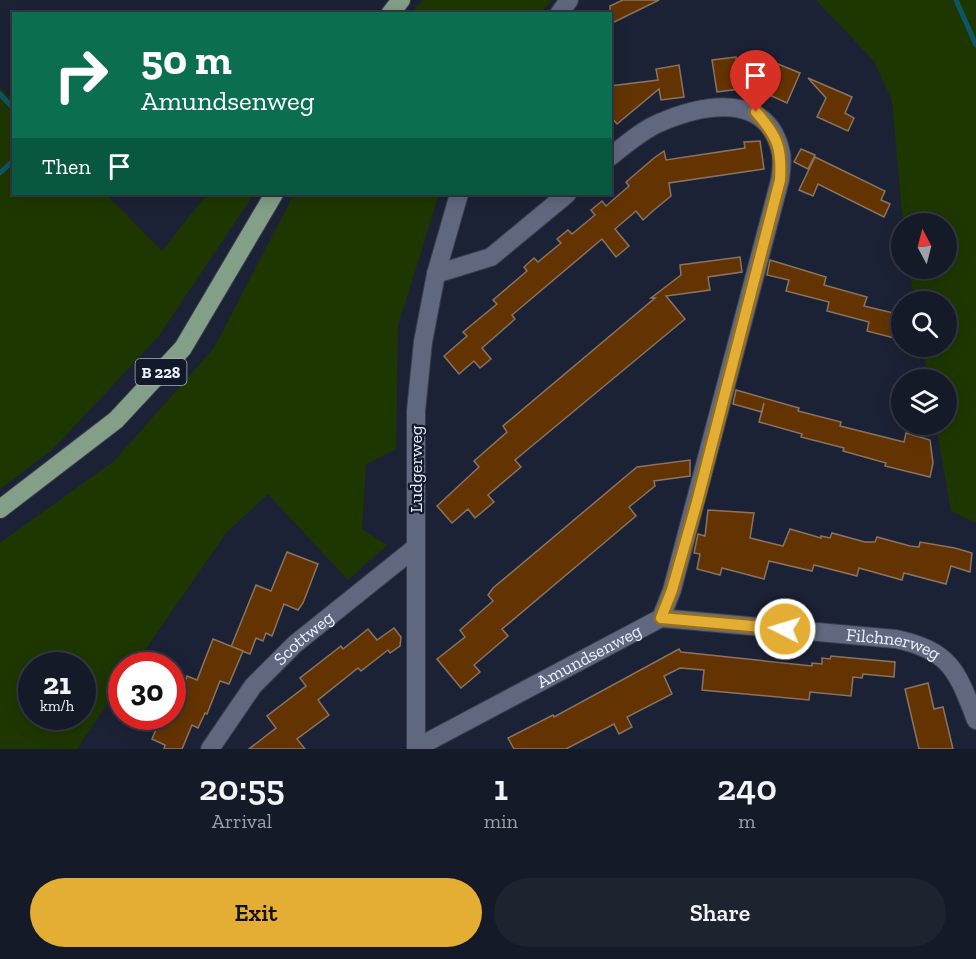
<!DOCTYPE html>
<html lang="en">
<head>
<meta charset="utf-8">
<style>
  body { margin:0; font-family:"Zilla Slab",serif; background:#1e2330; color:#f1f3f6; height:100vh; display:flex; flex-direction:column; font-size:22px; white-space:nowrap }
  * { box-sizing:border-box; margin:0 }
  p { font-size:20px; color:#9da1a8 }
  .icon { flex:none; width:33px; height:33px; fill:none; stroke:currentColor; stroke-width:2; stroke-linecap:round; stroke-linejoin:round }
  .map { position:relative; height:749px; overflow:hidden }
  .details { display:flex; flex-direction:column; background:#151a28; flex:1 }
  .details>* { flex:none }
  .guide { position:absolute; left:12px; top:12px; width:600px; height:183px; border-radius:0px; box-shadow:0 3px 15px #0003,0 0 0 2px #343845; background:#0b6e4f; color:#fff; overflow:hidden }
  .needle { width:39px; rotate:353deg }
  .fabs { position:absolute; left:891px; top:213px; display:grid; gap:12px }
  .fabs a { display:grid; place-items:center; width:66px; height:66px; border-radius:50%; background:#151a28; box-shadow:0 3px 15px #0003,0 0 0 2px #343845; font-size:30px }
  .speed { position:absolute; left:18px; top:652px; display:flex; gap:12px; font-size:30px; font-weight:700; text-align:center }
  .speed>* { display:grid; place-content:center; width:78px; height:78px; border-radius:50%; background:#151a28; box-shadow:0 3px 15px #0003,0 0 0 2px #343845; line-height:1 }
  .speed small { font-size:15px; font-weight:400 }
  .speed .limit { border:9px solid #d22; background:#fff; color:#111 }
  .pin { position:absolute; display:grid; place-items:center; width:51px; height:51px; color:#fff; margin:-62px -26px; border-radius:50% 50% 50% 0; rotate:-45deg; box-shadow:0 0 6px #0007 }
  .pin .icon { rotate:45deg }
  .me { position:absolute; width:66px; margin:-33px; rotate:275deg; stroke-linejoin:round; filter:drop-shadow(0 0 4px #0008) }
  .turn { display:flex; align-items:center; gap:21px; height:126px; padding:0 30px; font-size:27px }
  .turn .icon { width:78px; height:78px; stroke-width:2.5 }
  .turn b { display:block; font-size:42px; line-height:51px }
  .then { display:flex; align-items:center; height:57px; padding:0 30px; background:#0003; gap:12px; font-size:22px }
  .eta { display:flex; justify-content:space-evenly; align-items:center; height:102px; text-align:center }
  .eta b { font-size:36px; font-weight:600; line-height:42px }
  .cta { display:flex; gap:12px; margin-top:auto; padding:12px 30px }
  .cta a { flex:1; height:69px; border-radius:36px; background:#e4ae35; color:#111; font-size:24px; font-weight:600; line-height:69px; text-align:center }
  .cta a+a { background:#1e2330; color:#f1f3f6 }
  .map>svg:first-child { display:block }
  .green { fill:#1e3701; fill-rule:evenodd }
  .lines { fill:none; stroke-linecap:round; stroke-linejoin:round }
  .stream { stroke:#0e5567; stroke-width:5 }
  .building { fill:#633401; stroke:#897363; stroke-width:1.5 }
  .minor-casing { stroke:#383d4e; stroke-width:20 }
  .major-casing { stroke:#383d4e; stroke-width:20 }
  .minor { stroke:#60687f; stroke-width:18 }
  .major { stroke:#839f87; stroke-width:18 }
  .route-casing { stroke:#947122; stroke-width:15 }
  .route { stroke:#e4ae35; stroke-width:10 }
  .labels { text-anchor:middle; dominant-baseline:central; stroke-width:4.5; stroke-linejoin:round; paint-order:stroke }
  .shield { fill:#12192b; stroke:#aab0be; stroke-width:1.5 }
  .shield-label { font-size:16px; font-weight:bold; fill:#ebf0fd }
  .street-label { font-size:18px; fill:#ebf0fd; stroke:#12192b }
</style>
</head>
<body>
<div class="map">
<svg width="976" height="749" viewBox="0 0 976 749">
  <rect width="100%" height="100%" fill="#1c2235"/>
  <g class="green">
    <path d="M423,0H552L540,13H411Z"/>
    <path d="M816,0H976V523L951,511L936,425L946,424V380L928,379L922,347L946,346V302L915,301L909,269L946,268V224L903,223L892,101L874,61Z"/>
    <path d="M0,88L13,100L14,194H106L162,251L207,194H254L158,337L52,450L0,489Z"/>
    <path d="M294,194H439L398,326L396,449L366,464L362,529L387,545L348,580L268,494L226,533L134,666H122L121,684L77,749H0V543L114,461L214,348ZM32,666H82V717H32Z"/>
  </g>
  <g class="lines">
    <g class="stream">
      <path d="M956,0L976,45"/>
      <path d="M0,94L14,109"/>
      <path d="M0,173L14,160"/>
    </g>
  </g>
  <g class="building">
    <path d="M623,0H659L610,24V6Z"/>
    <path d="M736,57L740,89L717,92L712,60Z"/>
    <path d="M778,64L800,73L787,103L765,93Z"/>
    <path d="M679,65L684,97L661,100L659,89L617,124L610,116V86L658,80L656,69Z"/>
    <path d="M808,78L852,97L845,113L854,118L848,131L817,117L826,98Z"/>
    <path d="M760,141L764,169L669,183L671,196L654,210L643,220L636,211L615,229L629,246L616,257L602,239L512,315L515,319L482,348L491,359L480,368L474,361L459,374L444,356L467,336L463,332L497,304L493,300L527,271L524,267L534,258L538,262L561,243L557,239L568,230L572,234L595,215L591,210L602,201L606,206L629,186L626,182L654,158L664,151L666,160L745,148L744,142Z"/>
    <path d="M801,149L815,155L808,169L794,162Z"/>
    <path d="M815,157L885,191L881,200L890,204L884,217L818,184L813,196L799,190Z"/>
    <path d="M740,257L742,272L708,277L710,290L666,296L685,319L515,460L521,467L488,495L494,502L475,518L468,509L452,523L437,506L479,467L474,461L507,432L503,426L655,298H651L681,275L680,265Z"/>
    <path d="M770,260L826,277L824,285L867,297L864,306L902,315V340L867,331L869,322L827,311L829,302L786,291L789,280L767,275Z"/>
    <path d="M736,390L799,408L798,411L841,422L840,426L904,442L906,433L930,440L933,463L930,477L885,466L886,463L843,451L844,448L801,437L802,434L759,422L764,403L762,412L733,404Z"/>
    <path d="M690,460V476L654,481L655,486L629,507L636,516L502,629L508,636L474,665L480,672L461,688L437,659L465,637L460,630L493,601L488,595L493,588L637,467Z"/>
    <path d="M708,510L754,513L750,538L783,546L790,529L821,538V536L830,538L832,533L865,542H875L877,537L910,546L919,547L920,542L955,548L972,553L970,572L951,566L946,584L904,573L902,580L859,568L857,576L814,565L812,571L769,561L764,579L722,568L720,575L697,569L700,554L694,553L698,534L705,536Z"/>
    <path d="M287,552L318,564L303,603L298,610L284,604L272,636L266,633L263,641L256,638L250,654L231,647L256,585L271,591Z"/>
    <path d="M394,628L401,637L400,646L390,653L388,650L361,671L358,668L318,700L329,715L297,739L305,749H249L276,728L267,716L306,686L300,678L341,646L343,649L368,629L377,640Z"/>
    <path d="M213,639L243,651L229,684L220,681L207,714L205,713L198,728L192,725L182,749H164L165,745L152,739L161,717H172L187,676L197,680Z"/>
    <path d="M679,649L681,652L812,666V663L822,664V658L830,659L831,656L895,662L894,677L863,674L862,678L853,677L851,696L810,692L809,700L702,690L704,670L680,668L664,676L672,694L627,717L632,727L619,734L614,724L566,749H514L508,738L553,715L554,717Z"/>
    <path d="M928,683L934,709L943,707L953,749H919L905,689Z"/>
  </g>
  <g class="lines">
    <defs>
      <g id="minor">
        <path d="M559,14L569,0"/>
        <path d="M436,274L491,257L567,194"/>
        <path id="s1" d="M661,618L896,639C951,651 957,671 976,720"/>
        <path id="s2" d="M416,748L661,618L672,590L780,180C781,172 783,161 781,153C768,91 703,104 659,123C641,131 625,145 610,157"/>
        <path id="s3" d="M210,749L253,686L295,644L416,547"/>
        <path d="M416,749V411L423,342L436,274L459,194"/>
      </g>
      <g id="major">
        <path d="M390,14L401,0"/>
        <path d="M0,509L116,420L183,348L274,194"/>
      </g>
    </defs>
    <use href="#minor" class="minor-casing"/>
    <use href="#major" class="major-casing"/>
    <use href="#minor" class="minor"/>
    <use href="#major" class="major"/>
  </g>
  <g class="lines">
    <defs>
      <path id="route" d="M756,112C778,137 782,148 780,180L697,502L672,590L661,618L785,629"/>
    </defs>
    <use href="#route" class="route-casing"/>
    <use href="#route" class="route"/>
  </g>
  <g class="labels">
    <rect class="shield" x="135.5" y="359" width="51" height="26" rx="4.5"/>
    <g class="shield-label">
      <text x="161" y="372">B 228</text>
    </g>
    <g class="street-label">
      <text transform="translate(416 469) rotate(-90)">Ludgerweg</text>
      <text stroke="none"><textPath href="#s3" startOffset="146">Scottweg</textPath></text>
      <text stroke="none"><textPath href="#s1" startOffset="234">Filchnerweg</textPath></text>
      <text stroke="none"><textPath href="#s2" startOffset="196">Amundsenweg</textPath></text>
    </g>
  </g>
</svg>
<div class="fabs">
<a><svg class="needle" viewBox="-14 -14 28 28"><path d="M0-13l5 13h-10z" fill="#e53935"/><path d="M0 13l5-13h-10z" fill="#9da1a8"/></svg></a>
<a><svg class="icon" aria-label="search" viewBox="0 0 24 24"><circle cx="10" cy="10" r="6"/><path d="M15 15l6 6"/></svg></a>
<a><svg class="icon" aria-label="layers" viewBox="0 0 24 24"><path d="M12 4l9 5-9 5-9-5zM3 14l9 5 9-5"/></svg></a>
</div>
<div class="speed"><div>21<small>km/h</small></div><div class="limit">30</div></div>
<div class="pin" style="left:756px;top:112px;background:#d93025"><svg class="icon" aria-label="arrive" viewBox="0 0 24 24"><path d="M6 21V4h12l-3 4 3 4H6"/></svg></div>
<svg class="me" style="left:785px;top:629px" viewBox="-20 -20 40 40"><circle r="17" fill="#e4ae35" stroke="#fff" stroke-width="3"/><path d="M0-11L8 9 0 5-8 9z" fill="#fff"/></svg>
<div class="guide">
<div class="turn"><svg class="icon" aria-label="right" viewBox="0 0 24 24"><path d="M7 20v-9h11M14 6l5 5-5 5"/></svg><div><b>50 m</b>Amundsenweg</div></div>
<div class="then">Then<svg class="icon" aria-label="arrive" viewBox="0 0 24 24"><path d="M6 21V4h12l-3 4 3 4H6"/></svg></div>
</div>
</div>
<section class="details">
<div class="eta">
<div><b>20:55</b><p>Arrival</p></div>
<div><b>1</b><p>min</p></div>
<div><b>240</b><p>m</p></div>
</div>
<div class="cta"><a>Exit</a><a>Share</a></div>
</section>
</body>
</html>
